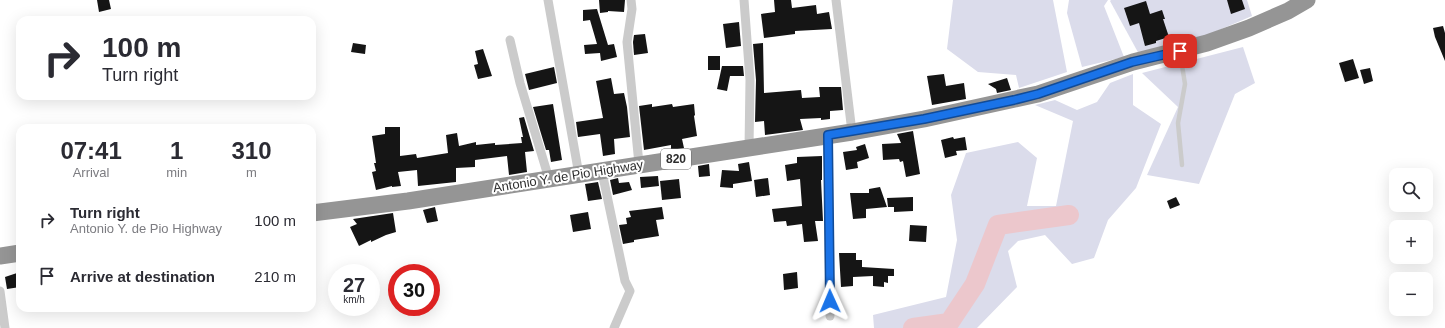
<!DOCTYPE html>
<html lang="en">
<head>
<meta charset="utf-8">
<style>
  body { margin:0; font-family:Arial,sans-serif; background:#f7f7f7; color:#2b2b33; height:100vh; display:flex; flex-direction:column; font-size:15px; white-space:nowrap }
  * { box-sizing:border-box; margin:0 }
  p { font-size:13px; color:#7c7c81 }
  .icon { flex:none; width:22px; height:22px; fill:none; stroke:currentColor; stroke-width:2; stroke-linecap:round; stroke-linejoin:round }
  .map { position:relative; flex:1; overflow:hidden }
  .panel { position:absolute; left:16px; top:124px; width:300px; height:188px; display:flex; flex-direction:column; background:#fff; border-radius:12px; box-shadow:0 4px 16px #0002 }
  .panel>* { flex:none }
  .guide { position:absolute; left:16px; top:16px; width:300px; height:84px; border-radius:12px; box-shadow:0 4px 16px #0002; background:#fff; color:#2b2b33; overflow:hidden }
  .fabs { position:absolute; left:1389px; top:168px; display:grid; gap:8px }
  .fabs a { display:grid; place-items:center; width:44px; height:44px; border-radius:8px; background:#fff; box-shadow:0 4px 16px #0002; font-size:20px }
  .speed { position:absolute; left:328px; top:264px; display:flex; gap:8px; font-size:20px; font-weight:700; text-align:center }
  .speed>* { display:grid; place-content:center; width:52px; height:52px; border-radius:50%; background:#fff; box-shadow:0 4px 16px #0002; line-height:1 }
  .speed small { font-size:10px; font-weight:400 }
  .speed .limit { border:6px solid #d22; background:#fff; color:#111 }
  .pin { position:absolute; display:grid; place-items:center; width:34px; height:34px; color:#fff; margin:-17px; border-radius:8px; box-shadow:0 2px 6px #0006 }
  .me { position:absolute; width:44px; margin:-22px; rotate:359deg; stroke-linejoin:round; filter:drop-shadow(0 0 3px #0008) }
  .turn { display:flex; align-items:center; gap:14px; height:84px; padding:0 20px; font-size:18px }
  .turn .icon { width:52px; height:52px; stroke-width:2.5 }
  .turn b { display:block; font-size:28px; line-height:34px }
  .eta { display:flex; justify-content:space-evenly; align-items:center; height:68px; text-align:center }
  .eta b { font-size:24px; font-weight:700; line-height:28px }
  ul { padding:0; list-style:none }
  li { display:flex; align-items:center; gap:12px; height:56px; padding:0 20px }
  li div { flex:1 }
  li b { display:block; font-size:15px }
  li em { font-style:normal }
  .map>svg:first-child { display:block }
  .green { fill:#dbdceb }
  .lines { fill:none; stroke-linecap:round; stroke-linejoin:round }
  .river { stroke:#ecc7cc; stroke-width:20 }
  .building { fill:#151515 }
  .lane { stroke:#cbcbcb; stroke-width:4.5 }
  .street { stroke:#cbcbcb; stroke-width:9 }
  .highway { stroke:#959595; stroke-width:17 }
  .route-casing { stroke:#114b97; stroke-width:10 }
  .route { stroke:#1a73e8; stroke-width:7 }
  .labels { text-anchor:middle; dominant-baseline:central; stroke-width:4; stroke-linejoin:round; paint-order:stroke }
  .shield { fill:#fff; stroke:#6d6d6d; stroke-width:1 }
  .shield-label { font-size:12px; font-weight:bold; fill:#2e2e2e }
  .street-label { font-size:13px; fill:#2e2e2e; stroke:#fff }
</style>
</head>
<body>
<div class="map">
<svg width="1445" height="328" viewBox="0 0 1445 328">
  <rect width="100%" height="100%" fill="#fff"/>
  <g class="green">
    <path d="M953,0H1053L1067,72L1019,88L1016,75L978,72L947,49Z"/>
    <path d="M1069,0H1108L1104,6L1124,57L1082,67L1067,13Z"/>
    <path d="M1111,0H1247L1252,16L1198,39L1140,56L1110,1Z"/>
    <path d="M1243,47L1255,83L1235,94L1199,184L1147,175L1178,107L1142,73Z"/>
    <path d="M1133,74V105L1161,124L1136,188L1108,220L1094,258L1072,264L1045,235L1018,241L1008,251L1017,287L977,328H874L873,315L946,297L957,240L951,195L966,153L1018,142L1037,158L1027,206H1056L1073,121L1035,105L1055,100L1077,110L1097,102L1110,83Z"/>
  </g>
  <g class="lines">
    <path class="river" d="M913,328L949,323L975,284L998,225L1069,215"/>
  </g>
  <g class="building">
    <path d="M97,0H109L111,9L99,12Z"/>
    <path d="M599,0H625L624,12L608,11V12L600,13Z"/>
    <path d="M774,0H791L792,8L816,5L817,14L829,12L832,29L795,31V34L764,38L761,14L775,12Z"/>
    <path d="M1227,0H1242L1245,9L1231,14Z"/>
    <path d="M1146,1L1150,14L1162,10L1165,19H1163L1169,37L1156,41V43L1145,46L1139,23L1130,26L1124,8Z"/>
    <path d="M597,9L608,45L614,44L617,57L601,61L600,53L585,54L584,45L597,44L590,20L583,21V10Z"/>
    <path d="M739,22L741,46L726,48L723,24Z"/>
    <path d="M1443,26L1445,33V61L1435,37L1433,28Z"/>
    <path d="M645,34L648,53L634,55L633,42L634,35Z"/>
    <path d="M353,43L366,45L365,54L351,52Z"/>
    <path d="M763,43L764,93L801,90L802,98L820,97L819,87H841L843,110L830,111V119L821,120V118L800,119L803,130L765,135L764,121L755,122L756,80L753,44Z"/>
    <path d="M483,49L492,76L478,79L474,65L478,64L475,51Z"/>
    <rect x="708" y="56" width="12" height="14"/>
    <path d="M1353,59L1359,78L1345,82L1339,63Z"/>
    <path d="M722,66H743L744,76H730L727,91L717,89Z"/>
    <path d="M554,67L557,83L529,90L525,74Z"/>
    <path d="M1370,68L1373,81L1364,84L1360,70Z"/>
    <path d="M944,74L946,86L964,83L966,99L932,105L927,76Z"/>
    <path d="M611,78L614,94L624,93L627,107L630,137L614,139L615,154L603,156L600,134L578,137L576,122L603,118L596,81Z"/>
    <path d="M1007,78L1011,90L997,93L996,89L988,84Z"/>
    <path d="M553,104L562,160L551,162L549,150H546L533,107Z"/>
    <path d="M652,104V107L672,104L673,107L694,104L695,115L694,116L697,136L682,139L684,148L671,150V145L644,150L639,106Z"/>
    <path d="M524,117L534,151L525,152L527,172L509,175L507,156L475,160V167L456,168V182L418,186L417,170L398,172L401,186L392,187V186L376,190L372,172L376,171L374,163H376L372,136L385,134V127H400V156L416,154L417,158L448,153L446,135L457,133L459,146L476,142V145L495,143V145L522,143L521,137H523L519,118Z"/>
    <path d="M913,131L920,174L906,177L903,161L900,162L899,159L883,160L882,144L901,143L897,134Z"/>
    <path d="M953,137L954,139L965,137L967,150L956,151L957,155L945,158L941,140Z"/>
    <path d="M865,144L869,158L857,162L858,168L846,170L843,152L857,150L856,147Z"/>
    <path d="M822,156V180H821L823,221H815L818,241L804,242L802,224L787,226L786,221L774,222L772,209L802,206L800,179L787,181L785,165L797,163V157Z"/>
    <path d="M749,162L752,181L733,184V188L720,187L722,170L739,171L738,164Z"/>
    <path d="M709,164L710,176L699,177L698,166Z"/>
    <path d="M658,176L659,186L641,188L640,177Z"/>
    <path d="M618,178L619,183L629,182L632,190L613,195L610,180Z"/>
    <path d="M768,178L770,195L756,197L754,180Z"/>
    <path d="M679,179L681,198L662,200L660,181Z"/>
    <path d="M598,182L602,199L588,201L585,184Z"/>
    <path d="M880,187L887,207L866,209V218L853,219L850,193H869V189Z"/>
    <path d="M913,197V211L894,212V207H888L887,198Z"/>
    <path d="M1176,197L1180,205L1170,209L1167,201Z"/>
    <path d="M435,207L438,221L427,223L423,210Z"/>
    <path d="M662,207L664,219L656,220L659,236L634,240V242L623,244L619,225L627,224L626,218L631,217L629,211Z"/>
    <path d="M588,212L591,229L573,232L570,215Z"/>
    <path d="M393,213L396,232L386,235L371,242V240L359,246L350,227L357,224L353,219Z"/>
    <path d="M910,225L927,226L926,242L909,241Z"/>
    <path d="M839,253H856V260H862V267L894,269V276H888V283L884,282V287L873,286V276L853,277V286L841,287Z"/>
    <path d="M20,272V287L7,289L5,277Z"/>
    <path d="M797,272L798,288L784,290L783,274Z"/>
  </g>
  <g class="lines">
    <path class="lane" d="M1180,53L1185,84L1178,123L1182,165"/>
    <g class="street">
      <path d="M548,0L579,175"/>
      <path d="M631,0L632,9L627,42L639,164"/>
      <path d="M744,0L750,80L749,148"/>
      <path d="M836,0L852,132"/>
      <path d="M510,40L520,83L549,179"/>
      <path d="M828,135L830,316"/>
      <path d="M602,172L625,281L630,291L614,328"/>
      <path d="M0,291L5,328"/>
    </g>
    <g class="highway">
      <path d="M312,213L408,201L852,132L924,119L1038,94L1133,62L1207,43L1249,28L1288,11L1307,0"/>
      <path d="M0,256L20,253"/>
    </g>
  </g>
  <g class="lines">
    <defs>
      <path id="route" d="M830,301L828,135L924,119L1014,100L1038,94L1132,62L1180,51"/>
    </defs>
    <use href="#route" class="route-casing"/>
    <use href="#route" class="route"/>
  </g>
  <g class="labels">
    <rect class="shield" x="661" y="149" width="30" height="20" rx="3"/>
    <g class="shield-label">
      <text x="676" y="159">820</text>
    </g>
    <g class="street-label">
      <text transform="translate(568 176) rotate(-9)">Antonio Y. de Pio Highway</text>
    </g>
  </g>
</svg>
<div class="fabs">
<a><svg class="icon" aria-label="search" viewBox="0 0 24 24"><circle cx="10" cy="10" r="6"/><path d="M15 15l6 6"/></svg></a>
<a>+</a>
<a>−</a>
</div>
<div class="speed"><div>27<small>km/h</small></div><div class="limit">30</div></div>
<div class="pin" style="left:1180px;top:51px;background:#d93025"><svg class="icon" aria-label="arrive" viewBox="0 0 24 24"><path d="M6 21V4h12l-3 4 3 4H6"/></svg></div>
<svg class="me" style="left:830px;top:301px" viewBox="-20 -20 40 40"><path d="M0-17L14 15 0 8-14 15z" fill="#1a73e8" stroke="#fff" stroke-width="4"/></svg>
<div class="guide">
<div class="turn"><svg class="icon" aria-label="right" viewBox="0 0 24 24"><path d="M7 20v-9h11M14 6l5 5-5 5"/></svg><div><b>100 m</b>Turn right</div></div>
</div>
<section class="panel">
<div class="eta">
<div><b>07:41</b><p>Arrival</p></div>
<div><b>1</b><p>min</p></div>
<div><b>310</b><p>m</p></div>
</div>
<ul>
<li><svg class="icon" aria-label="right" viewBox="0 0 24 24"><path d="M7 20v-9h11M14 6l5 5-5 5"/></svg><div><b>Turn right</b><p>Antonio Y. de Pio Highway</p></div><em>100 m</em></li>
<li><svg class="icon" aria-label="arrive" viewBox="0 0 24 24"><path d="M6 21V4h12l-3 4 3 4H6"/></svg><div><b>Arrive at destination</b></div><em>210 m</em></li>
</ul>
</section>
</div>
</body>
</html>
